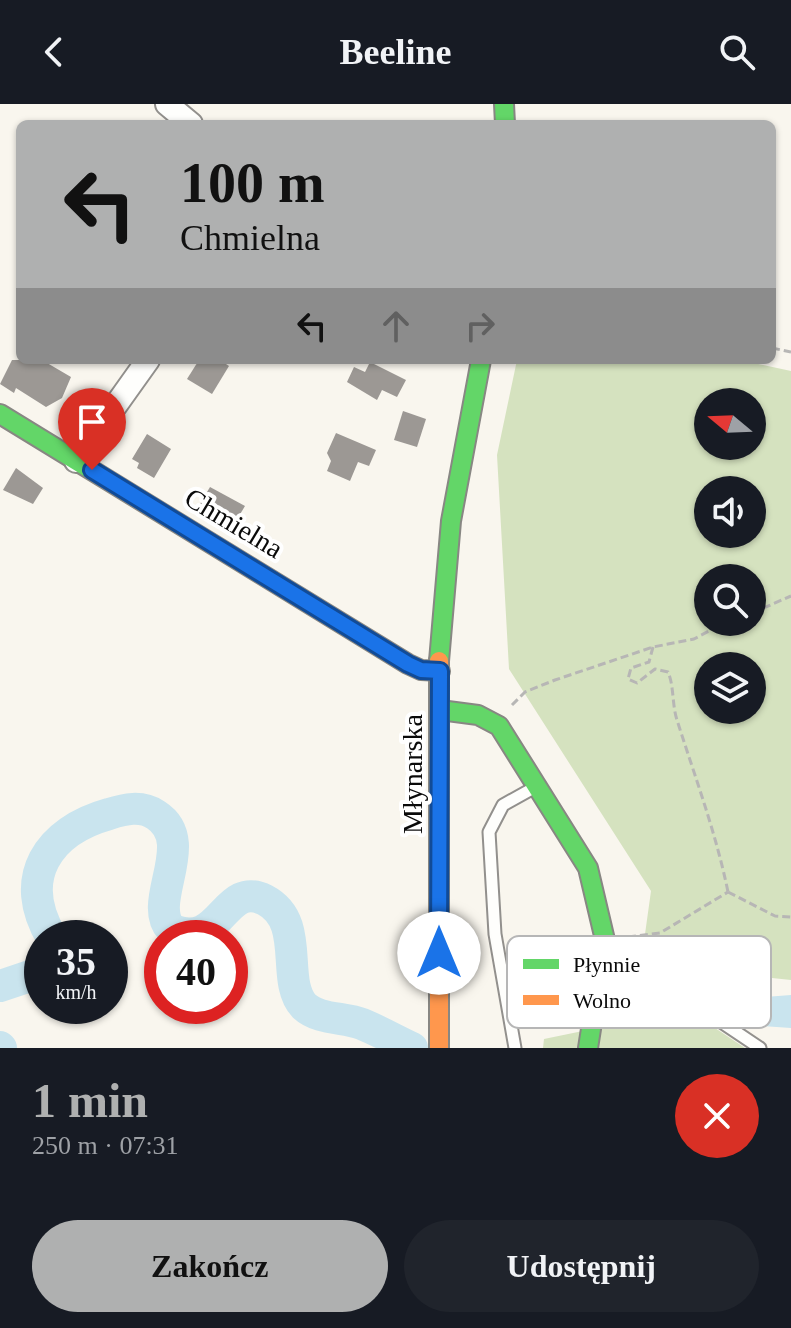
<!DOCTYPE html>
<html lang="pl">
<head>
<meta charset="utf-8">
<style>
  body { margin:0; font-family:"Times New Roman",serif; background:#20242c; color:#f1f3f6; height:100vh; display:flex; flex-direction:column; font-size:30px; white-space:nowrap }
  * { box-sizing:border-box; margin:0 }
  p { font-size:26px; color:#9ea1a6 }
  .icon { flex:none; width:44px; height:44px; fill:none; stroke:currentColor; stroke-width:2; stroke-linecap:round; stroke-linejoin:round }
  .map { position:relative; height:944px; overflow:hidden }
  .side { display:flex; flex-direction:column; background:#171b24; flex:1 }
  .side>* { flex:none }
  .top-card { position:absolute; left:16px; top:16px; width:760px; height:244px; border-radius:12px; box-shadow:0 2px 6px #0004; background:#afb0b0; color:#111; overflow:hidden }
  .needle { width:52px; rotate:289deg }
  .buttons { position:absolute; left:694px; top:284px; display:grid; gap:16px }
  .buttons a { display:grid; place-items:center; width:72px; height:72px; border-radius:50%; background:#171b24; box-shadow:0 2px 6px #0004; font-size:40px }
  .speed { position:absolute; left:24px; top:816px; display:flex; gap:16px; font-size:40px; font-weight:700; text-align:center }
  .speed>* { display:grid; place-content:center; width:104px; height:104px; border-radius:50%; background:#171b24; box-shadow:0 2px 6px #0004; line-height:1 }
  .speed small { font-size:20px; font-weight:400 }
  .speed .limit { border:12px solid #d22; background:#fff; color:#111 }
  .pin { position:absolute; display:grid; place-items:center; width:68px; height:68px; color:#fff; margin:-82px -34px; border-radius:50% 50% 50% 0; rotate:-45deg; box-shadow:0 0 8px #0007 }
  .pin .icon { rotate:45deg }
  .me { position:absolute; width:88px; margin:-44px; rotate:0deg; stroke-linejoin:round; filter:drop-shadow(0 0 6px #0008) }
  .turn { display:flex; align-items:center; gap:28px; height:168px; padding:0 32px; font-size:36px }
  .turn .icon { width:104px; height:104px; stroke-width:2.5 }
  .turn b { display:block; font-size:56px; line-height:68px }
  .lanes { display:flex; align-items:center; height:76px; padding:0 32px; background:#0003; justify-content:center; gap:40px; direction:ltr }
  .lanes .off { opacity:.35 }
  .round { display:grid; place-items:center; flex:none; width:84px; height:84px; border-radius:42px; background:#20242c }
  .head { display:flex; align-items:center; justify-content:space-between; height:136px; padding:0 32px }
  h1 { font-size:48px; font-weight:800; line-height:60px; color:#afb0b0 }
  .button { display:flex; gap:16px; margin-top:auto; padding:16px 32px }
  .button a { flex:1; height:92px; border-radius:48px; background:#afb0b0; color:#111; font-size:32px; font-weight:800; line-height:92px; text-align:center }
  .button a+a { background:#20242c; color:#f1f3f6 }
  header { display:flex; justify-content:space-between; align-items:center; height:104px; padding:0 32px; background:#171b24; font-size:36px; font-weight:800 }
  .map>svg:first-child { display:block }
  .forest { fill:#d5e2bf; fill-rule:evenodd }
  .water { fill:#c9e4ee }
  .lines { fill:none; stroke-linecap:round; stroke-linejoin:round }
  .river { stroke:#c9e4ee; stroke-width:32 }
  .building { fill:#9c9894 }
  .lane-casing { stroke:#92908d; stroke-width:15 }
  .street-casing { stroke:#92908d; stroke-width:26 }
  .fast-casing { stroke:#888783; stroke-width:22 }
  .slow-casing { stroke:#888783; stroke-width:22 }
  .path { stroke:#b7b6b5; stroke-width:3; stroke-dasharray:8 4; stroke-linecap:butt }
  .lane { stroke:#fefefc; stroke-width:11 }
  .street { stroke:#fefefc; stroke-width:22 }
  .fast { stroke:#63d668; stroke-width:18 }
  .slow { stroke:#ff974d; stroke-width:18 }
  .route-casing { stroke:#114b97; stroke-width:20 }
  .route { stroke:#1a73e8; stroke-width:14 }
  .labels { text-anchor:middle; dominant-baseline:central; stroke-width:8; stroke-linejoin:round; paint-order:stroke }
  .street-label { font-size:28px; fill:#0a0a0a; stroke:#fff }
  .key { fill:#fff; stroke:#b6b6b6; stroke-width:2 }
  .key-label { font-size:22px; fill:#0a0a0a }
</style>
</head>
<body>
<header><svg class="icon" aria-label="back" viewBox="0 0 24 24"><path d="M15 5l-7 7 7 7"/></svg>Beeline<svg class="icon" aria-label="search" viewBox="0 0 24 24"><circle cx="10" cy="10" r="6"/><path d="M15 15l6 6"/></svg></header>
<div class="map">
<svg width="791" height="944" viewBox="0 0 791 944">
  <rect width="100%" height="100%" fill="#f9f6ee"/>
  <g class="forest">
    <path d="M517,256H740L791,267V876L772,874L712,854L640,866L651,787L509,565L497,351ZM708,298H752V342H708ZM708,386H752V430H708ZM708,474H752V518H708ZM708,562H752V606H708Z"/>
    <path d="M644,885L685,904L745,944H543L544,935L607,922Z"/>
  </g>
  <path class="water" d="M701,866L735,881L755,883L765,893L791,891V924L746,921L734,909L693,883Z"/>
  <g class="lines">
    <g class="river">
      <path d="M52,834C16,774 48,727 109,710C125,705 141,701 156,711C198,738 146,798 171,825C222,848 223,775 265,796C307,818 280,876 304,902C319,916 344,913 362,920C379,927 395,936 412,944"/>
      <path d="M0,882L42,868"/>
      <path d="M0,943L1,944"/>
    </g>
  </g>
  <g class="building">
    <path d="M12,256H42L71,273L62,294L46,303L16,284L14,289L0,280Z"/>
    <path d="M199,256H220L229,262L212,290L187,275Z"/>
    <path d="M370,258L406,276L397,293L382,286L377,296L347,278L354,263L365,268Z"/>
    <path d="M403,307L426,315L417,343L394,336Z"/>
    <path d="M336,329L376,346L369,362L358,358L350,377L327,367L331,357L327,349Z"/>
    <path d="M147,330L171,345L154,374L137,364L139,359L132,355Z"/>
    <path d="M16,364L43,384L33,400L3,386Z"/>
    <path d="M210,383L245,402L233,422L200,400Z"/>
  </g>
  <g class="lines">
    <defs>
      <g id="lane">
        <path d="M602,871L666,881L760,944"/>
        <path d="M515,944L495,830L489,728L503,701L539,681"/>
      </g>
      <g id="street">
        <path d="M167,0L191,20"/>
        <path d="M76,357L148,256"/>
      </g>
      <g id="fast">
        <path d="M504,0L505,20"/>
        <path d="M0,310L408,560L421,566L440,567"/>
        <path d="M439,557L451,417L481,256"/>
        <path d="M440,606L478,611L499,622L588,764L605,836L588,944"/>
      </g>
      <path id="slow" d="M439,944V557"/>
    </defs>
    <use href="#lane" class="lane-casing"/>
    <use href="#street" class="street-casing"/>
    <use href="#fast" class="fast-casing"/>
    <use href="#slow" class="slow-casing"/>
    <g class="path">
      <path d="M772,244L791,248"/>
      <path d="M752,509L791,492"/>
      <path d="M653,543L649,558L631,564L628,575L637,579L655,565L668,568C674,581 672,601 677,616C695,673 716,729 728,788"/>
      <path d="M512,601L525,588L555,576L653,543L694,535L726,518"/>
      <path d="M728,788L775,812L791,813"/>
      <path d="M628,833L660,829L728,788"/>
    </g>
    <use href="#lane" class="lane"/>
    <use href="#street" class="street"/>
    <use href="#fast" class="fast"/>
    <use href="#slow" class="slow"/>
  </g>
  <g class="lines">
    <defs>
      <path id="route" d="M92,366L408,560L421,566L440,567L439,849"/>
    </defs>
    <use href="#route" class="route-casing"/>
    <use href="#route" class="route"/>
  </g>
  <g class="labels">
    <g class="street-label">
      <text transform="translate(234 419) rotate(31)">Chmielna</text>
      <text transform="translate(412 670) rotate(-90)">Młynarska</text>
    </g>
  </g>
  <rect x="507" y="832" width="264" height="92" rx="12" class="key"/>
  <rect x="523" y="855" width="36" height="10" fill="#63d668"/>
  <rect x="523" y="891" width="36" height="10" fill="#ff974d"/>
  <g class="key-label">
    <text x="573" y="868">Płynnie</text>
    <text x="573" y="904">Wolno</text>
  </g>
</svg>
<div class="buttons">
<a><svg class="needle" viewBox="-14 -14 28 28"><path d="M0-13l5 13h-10z" fill="#e53935"/><path d="M0 13l5-13h-10z" fill="#9ea1a6"/></svg></a>
<a><svg class="icon" aria-label="sound" viewBox="0 0 24 24"><path d="M4 9h4l5-4v14l-5-4H4zM17 9q2 3 0 6"/></svg></a>
<a><svg class="icon" aria-label="search" viewBox="0 0 24 24"><circle cx="10" cy="10" r="6"/><path d="M15 15l6 6"/></svg></a>
<a><svg class="icon" aria-label="layers" viewBox="0 0 24 24"><path d="M12 4l9 5-9 5-9-5zM3 14l9 5 9-5"/></svg></a>
</div>
<div class="speed"><div>35<small>km/h</small></div><div class="limit">40</div></div>
<div class="pin" style="left:92px;top:366px;background:#d93025"><svg class="icon" aria-label="arrive" viewBox="0 0 24 24"><path d="M6 21V4h12l-3 4 3 4H6"/></svg></div>
<svg class="me" style="left:439px;top:849px" viewBox="-20 -20 40 40"><circle r="19" fill="#fff"/><path d="M0-13L10 11 0 6-10 11z" fill="#1a73e8"/></svg>
<div class="top-card">
<div class="turn"><svg class="icon" aria-label="left" viewBox="0 0 24 24"><path d="M17 20v-9H6M10 6l-5 5 5 5"/></svg><div><b>100 m</b>Chmielna</div></div>
<div class="lanes"><svg class="icon" aria-label="left" viewBox="0 0 24 24"><path d="M17 20v-9H6M10 6l-5 5 5 5"/></svg><svg class="icon off" aria-label="ahead" viewBox="0 0 24 24"><path d="M12 20V5M6 11l6-6 6 6"/></svg><svg class="icon off" aria-label="right" viewBox="0 0 24 24"><path d="M7 20v-9h11M14 6l5 5-5 5"/></svg></div>
</div>
</div>
<section class="side">
<div class="head"><div><h1>1 min</h1><p>250 m · 07:31</p></div><a class="round" style="background:#d93025;color:#fff"><svg class="icon" aria-label="close" viewBox="0 0 24 24"><path d="M6 6l12 12M18 6L6 18"/></svg></a></div>
<div class="button"><a>Zakończ</a><a>Udostępnij</a></div>
</section>
</body>
</html>
